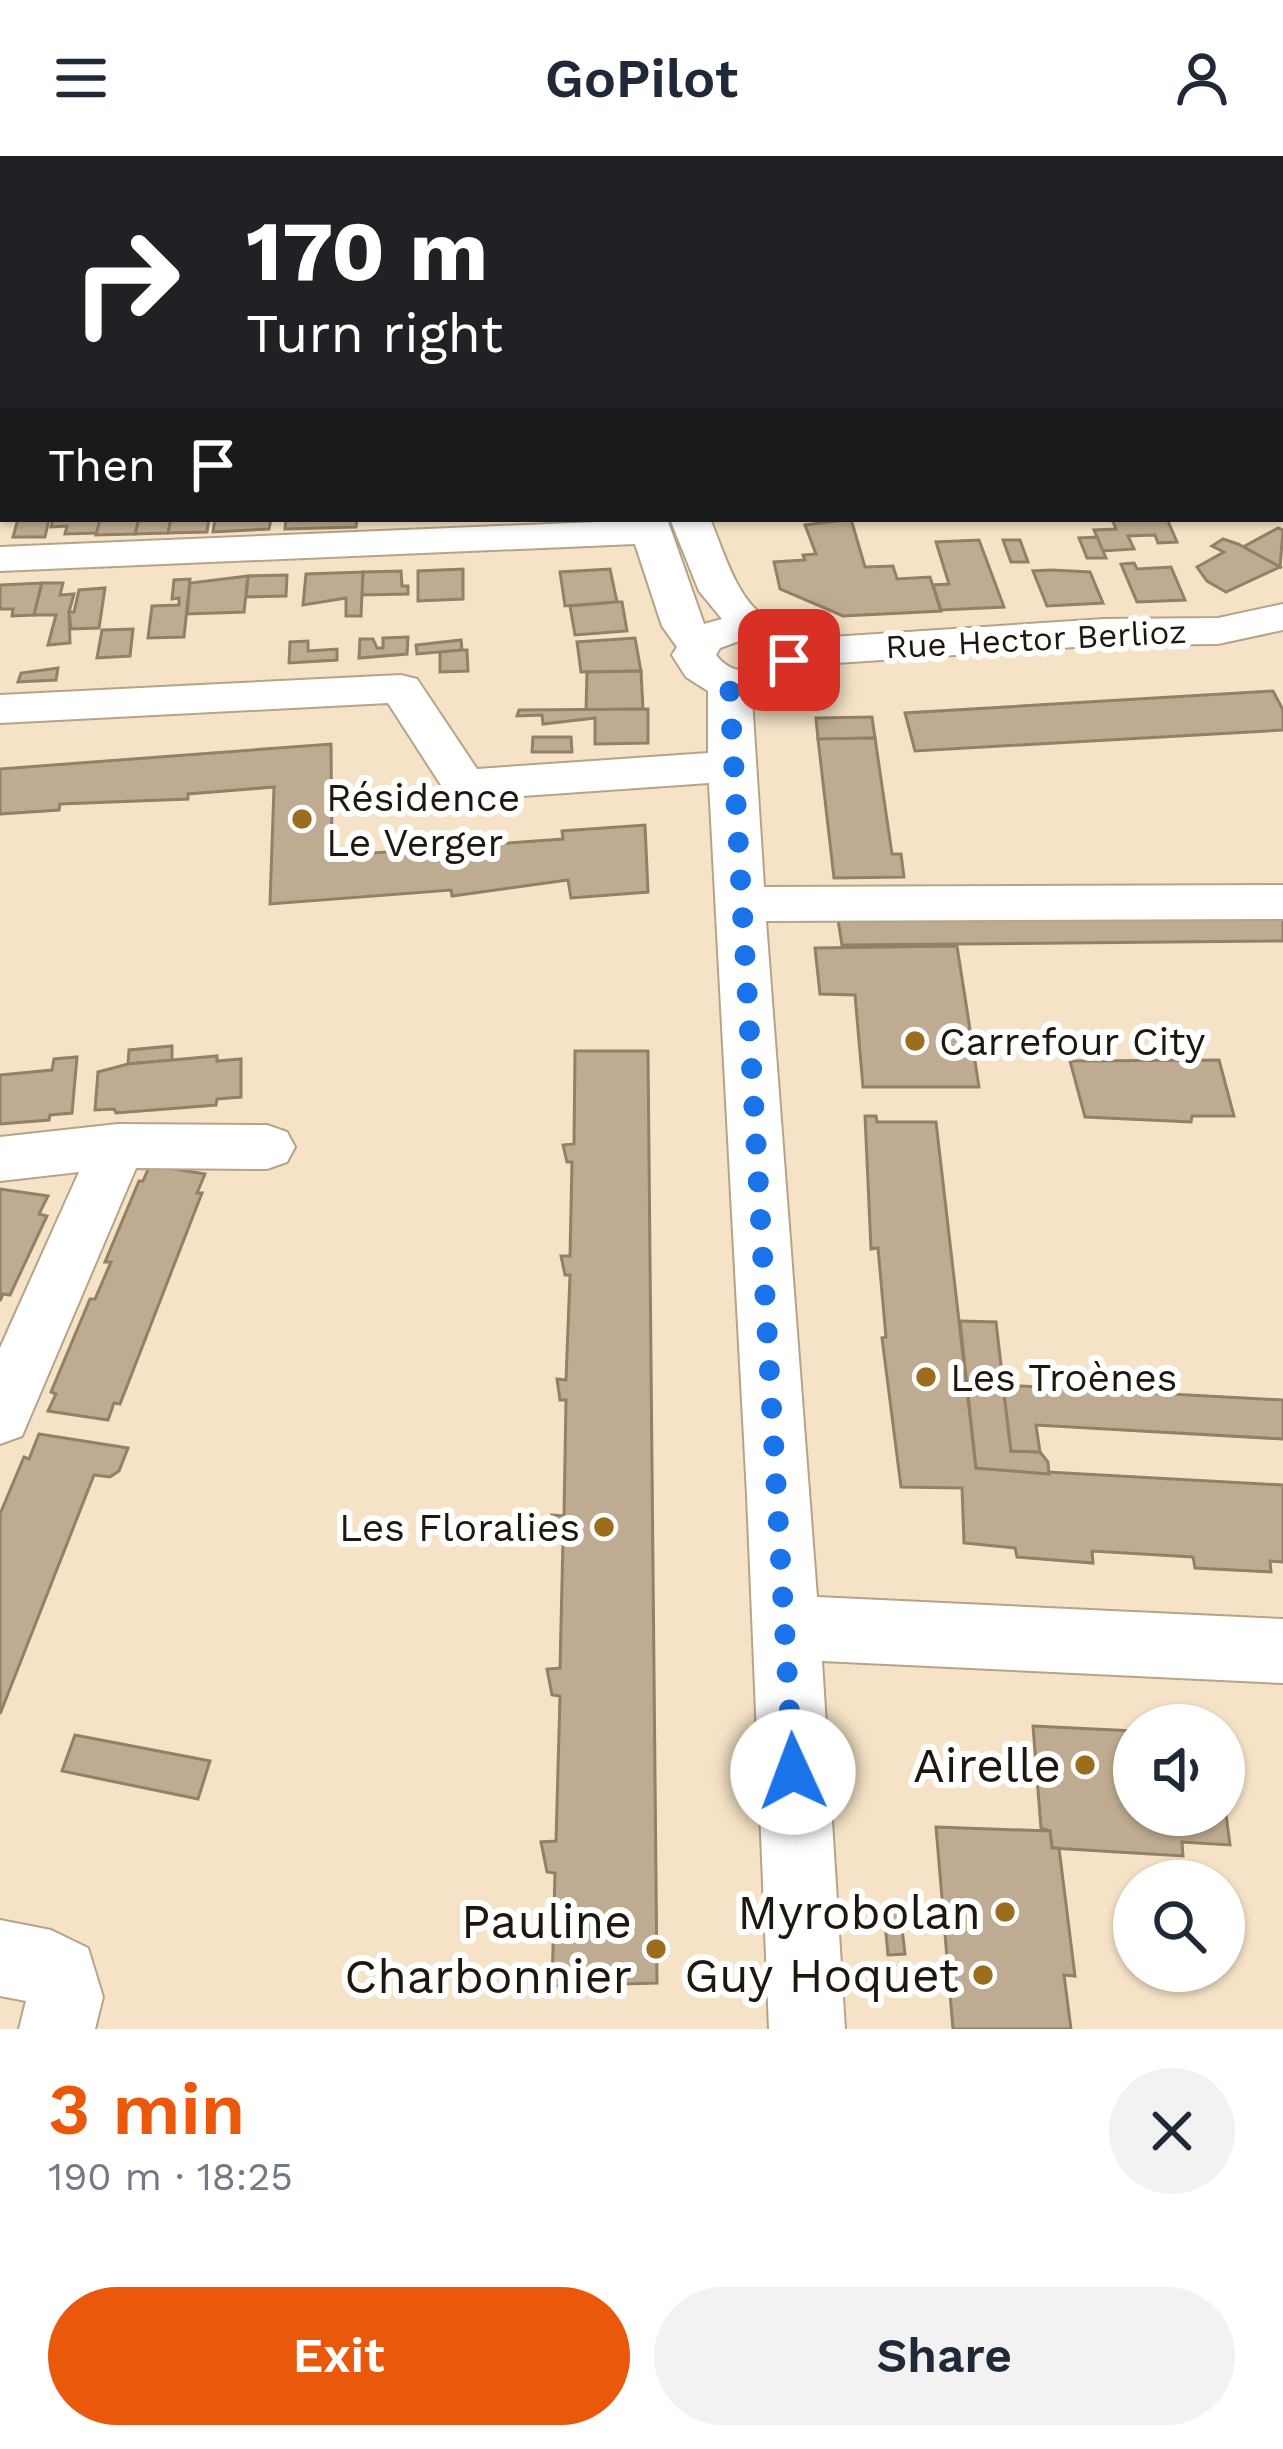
<!DOCTYPE html>
<html lang="en">
<head>
<meta charset="utf-8">
<style>
  body { margin:0; font-family:"Work Sans",sans-serif; background:#f2f2f3; color:#1f2937; height:100vh; display:flex; flex-direction:column; font-size:45px; white-space:nowrap }
  * { box-sizing:border-box; margin:0 }
  p { font-size:39px; color:#747a83 }
  .icon { flex:none; width:66px; height:66px; fill:none; stroke:currentColor; stroke-width:2; stroke-linecap:round; stroke-linejoin:round }
  .map { position:relative; height:1873px; overflow:hidden }
  .drawer { display:flex; flex-direction:column; background:#fff; flex:1 }
  .drawer>* { flex:none }
  .banner { position:absolute; left:0px; top:0px; width:1284px; height:366px; box-shadow:0 3px 9px #0004; background:#202124; color:#fff; overflow:hidden }
  .buttons { position:absolute; left:1113px; top:1548px; display:grid; gap:24px }
  .buttons a { display:grid; place-items:center; width:132px; height:132px; border-radius:50%; background:#fff; box-shadow:0 3px 9px #0004; font-size:60px }
  .pin { position:absolute; display:grid; place-items:center; width:102px; height:102px; color:#fff; margin:-51px; border-radius:24px; box-shadow:0 6px 18px #0006 }
  .me { position:absolute; width:132px; margin:-66px; rotate:358deg; stroke-linejoin:round; filter:drop-shadow(0 0 9px #0008) }
  .turn { display:flex; align-items:center; gap:42px; height:252px; padding:0 48px; font-size:54px }
  .turn .icon { width:156px; height:156px; stroke-width:2.5 }
  .turn b { display:block; font-size:84px; line-height:102px }
  .then { display:flex; align-items:center; height:114px; padding:0 48px; background:#0003; gap:24px; font-size:45px }
  .round { display:grid; place-items:center; flex:none; width:126px; height:126px; border-radius:63px; background:#f2f2f3 }
  .head { display:flex; align-items:center; justify-content:space-between; height:204px; padding:0 48px }
  h1 { font-size:72px; font-weight:600; line-height:90px; color:#ea580c }
  .action { display:flex; gap:24px; margin-top:auto; padding:24px 48px }
  .action a { flex:1; height:138px; border-radius:72px; background:#ea580c; color:#fff; font-size:48px; font-weight:600; line-height:138px; text-align:center }
  .action a+a { background:#f2f2f3; color:#1f2937 }
  header { display:flex; justify-content:space-between; align-items:center; height:156px; padding:0 48px; background:#fff; font-size:54px; font-weight:600 }
  .map>svg:first-child { display:block }
  .building { fill:#beab91; stroke:#928067; stroke-width:3 }
  .lines { fill:none; stroke-linecap:round; stroke-linejoin:round }
  .minor-casing { stroke:#b6a389; stroke-width:4 }
  .minor { fill:#fff; fill-rule:evenodd }
  .route { stroke:#1a73e8; stroke-width:21; stroke-dasharray:0 37.8 }
  .poi-dot { fill:#9b6e1e; stroke:#fff; stroke-width:4.5 }
  .labels { text-anchor:middle; dominant-baseline:central; stroke-width:12; stroke-linejoin:round; paint-order:stroke }
  .far-street-label { font-size:33px; fill:#1e170d; stroke:#fff }
  .poi-label { font-size:39px; fill:#1e170d; stroke:#fff; text-anchor:start }
  .near-poi-label { font-size:48px; fill:#1e170d; stroke:#fff; text-anchor:end }
</style>
</head>
<body>
<header><svg class="icon" aria-label="menu" viewBox="0 0 24 24"><path d="M4 6h16M4 12h16M4 18h16"/></svg>GoPilot<svg class="icon" aria-label="person" viewBox="0 0 24 24"><circle cx="12" cy="8" r="4"/><path d="M4 21q1-7 8-7t8 7"/></svg></header>
<div class="map">
<svg width="1283" height="1873" viewBox="0 0 1283 1873">
  <rect width="100%" height="100%" fill="#f6e3c7"/>
  <g class="building">
    <path d="M18,363H49L45,381H13Z"/>
    <path d="M53,363H100L97,377L65,378L67,370L51,371Z"/>
    <path d="M100,363H139L135,378L96,379Z"/>
    <path d="M139,363H171L168,377L135,378Z"/>
    <path d="M171,363H209L207,376L168,377Z"/>
    <path d="M215,363H271L269,373L213,376Z"/>
    <path d="M286,363H357L356,371L285,373Z"/>
    <path d="M851,363L865,411L893,410L897,423L930,421L941,455L843,460L780,433L774,406L805,404L803,399L816,398L805,369Z"/>
    <path d="M1112,363H1167L1177,386L1158,387L1155,379L1128,380L1134,393L1103,395L1094,374L1116,373Z"/>
    <path d="M1278,372L1283,374L1280,411L1243,391Z"/>
    <path d="M1097,381L1106,402H1087L1079,382Z"/>
    <path d="M1223,383L1238,388L1280,411L1226,436L1207,425L1197,411L1224,396L1212,390Z"/>
    <path d="M979,384L1004,451L941,454L933,429L949,428L936,386Z"/>
    <path d="M1003,384H1020L1028,406H1011Z"/>
    <path d="M1134,407L1137,413L1171,411L1185,444L1137,446L1121,408Z"/>
    <path d="M463,413V443L418,445V415Z"/>
    <path d="M610,413L617,446L565,450L560,416Z"/>
    <path d="M1051,414L1090,416L1103,447L1047,450L1033,415Z"/>
    <path d="M401,415L402,430H408V438L361,439L363,416Z"/>
    <path d="M363,416L361,460H346V442L303,449L306,418Z"/>
    <path d="M287,419L286,440L246,441L248,420Z"/>
    <path d="M248,420L244,456L187,458L190,427Z"/>
    <path d="M190,423L184,481L148,482L152,450L179,449V442L172,443L174,424Z"/>
    <path d="M42,427L34,459L12,460L13,453H0V429Z"/>
    <path d="M42,427H63L60,439L74,438L69,456L70,487L48,489L56,459H34Z"/>
    <path d="M105,432L99,472L71,473L69,456H74L79,434Z"/>
    <path d="M617,446H622L627,475L575,479L570,450Z"/>
    <path d="M133,473L130,500L97,502L102,474Z"/>
    <path d="M408,481L407,498L359,502L360,483H373L377,492H383V482Z"/>
    <path d="M635,482L641,515L581,516L577,486Z"/>
    <path d="M461,484L462,494L417,498L416,489Z"/>
    <path d="M308,485V495L337,493V504L289,507L290,486Z"/>
    <path d="M462,494H467L468,515L440,516V496Z"/>
    <path d="M58,512L56,524L18,526L21,517Z"/>
    <path d="M641,515L643,553L586,554L587,516Z"/>
    <path d="M1273,535L1283,554V574L915,595L905,557Z"/>
    <path d="M648,553V587L595,588V562L543,568L542,559L517,560L519,554Z"/>
    <path d="M872,561L875,582L818,583L816,562Z"/>
    <path d="M533,581H571L572,596H532Z"/>
    <path d="M875,582L892,698H901L904,721L834,722L818,583Z"/>
    <path d="M331,588L332,700L563,683L562,675L645,669L648,736L571,742L568,724L452,740L451,734L270,748L274,631L188,638V643L60,648L59,654L0,658V613Z"/>
    <path d="M1283,760V785L842,789L838,764Z"/>
    <path d="M957,790L979,931H863L855,839L820,838L815,792Z"/>
    <path d="M172,890V904L128,908L129,894Z"/>
    <path d="M575,895H648L657,1827L552,1830L555,1717L547,1716L541,1686L556,1685L560,1540L552,1539L547,1513L560,1512L563,1384L557,1383L552,1359L564,1360L566,1244H560L557,1223L566,1224L570,1119H565L561,1100H570L572,1006H567L563,989L574,988Z"/>
    <path d="M217,900V905L241,903V941L217,943L216,949L116,957L114,953L95,954L98,916L128,908Z"/>
    <path d="M77,901L72,957L50,959L49,964L0,968V919L52,914L54,903Z"/>
    <path d="M1219,904L1234,960H1192L1191,966L1085,961L1070,905Z"/>
    <path d="M865,960H876L877,966H936L976,1312L1283,1329V1406L1270,1405L1271,1416L1195,1412L1193,1401L1092,1395L1093,1407L1017,1401L1015,1392L964,1387L962,1332L901,1331L882,1182L886,1181L878,1092L871,1093Z"/>
    <path d="M150,1009L205,1018L197,1037H202L120,1248L114,1247L108,1264L48,1255L56,1238L51,1236L90,1143H95L111,1106H105L139,1025H143Z"/>
    <path d="M0,1033L48,1040L39,1058L47,1060L10,1139L3,1138L0,1145Z"/>
    <path d="M960,1165L996,1166L1011,1295L1040,1296L1048,1306L1049,1318L976,1312Z"/>
    <path d="M1003,1229L1283,1244V1283L1036,1269L1040,1296L1011,1295Z"/>
    <path d="M39,1278L128,1292L119,1315L110,1321L94,1319L0,1558V1358L24,1301L29,1303Z"/>
    <path d="M1033,1570L1134,1575V1659H1224V1643L1230,1689L1182,1686L1183,1700L1052,1692L1050,1675L1041,1672Z"/>
    <path d="M75,1579L210,1605L198,1643L62,1615Z"/>
    <path d="M936,1671L1050,1675L1052,1692H1059L1075,1820L1064,1819L1071,1873H953Z"/>
    <path d="M884,1756H900L905,1798L888,1799Z"/>
  </g>
  <g class="lines">
    <defs>
      <g id="minor">
        <path d="M100,0H132L134,3H102Z"/>
        <rect x="428" y="0" width="32" height="3"/>
        <path d="M600,0H632L599,3Z"/>
        <path d="M857,0H901L904,3H860Z"/>
        <rect x="1281" y="107" width="2" height="20"/>
        <rect x="0" y="216" width="3" height="22"/>
        <path d="M667,363L704,468L722,463L699,435L670,363H710C724,395 736,444 768,463C781,471 790,470 801,483L1104,463L1218,462L1283,448V474L1218,488L1104,489L807,509L784,533L752,542L764,731L1283,729V763L766,765L817,1441L1283,1463V1527L822,1505L845,1873H769L747,1339L709,627L464,644L448,640L388,547L0,567V539L401,519L417,523L477,613L708,597V535L686,521L672,499L677,491L662,470L635,388L0,415V391ZM742,484L765,495L767,503C749,519 731,518 716,499L720,492Z"/>
        <path d="M118,968L267,969L287,976L295,991L287,1006L267,1013L136,1012L22,1280L0,1288V1192L79,1016L0,1025V981Z"/>
        <path d="M0,1764L51,1774L88,1792L103,1841L95,1873H19L26,1845L0,1840Z"/>
      </g>
    </defs>
    <use href="#minor" class="minor-casing"/>
    <use href="#minor" class="minor"/>
  </g>
  <g class="lines">
    <path class="route" d="M789,504L773,522L730,527V545L793,1616"/>
  </g>
  <g class="poi-dot">
    <circle cx="302" cy="663" r="12"/>
    <circle cx="915" cy="885" r="12"/>
    <circle cx="926" cy="1221" r="12"/>
    <circle cx="604" cy="1371" r="12"/>
    <circle cx="1085" cy="1609" r="12"/>
    <circle cx="1005" cy="1756" r="12"/>
    <circle cx="656" cy="1793" r="12"/>
    <circle cx="983" cy="1819" r="12"/>
  </g>
  <g class="labels">
    <g class="far-street-label">
      <text transform="translate(1036 483) rotate(-3)">Rue Hector Berlioz</text>
    </g>
    <g class="poi-label">
      <text x="326" y="641">Résidence<tspan x="326" dy="45">Le Verger</tspan></text>
      <text x="939" y="885">Carrefour City</text>
      <text x="950" y="1221">Les Troènes</text>
      <text x="580" y="1371" text-anchor="end">Les Floralies</text>
    </g>
    <g class="near-poi-label">
      <text x="1061" y="1609">Airelle</text>
      <text x="981" y="1756">Myrobolan</text>
      <text x="632" y="1765">Pauline<tspan x="632" dy="55">Charbonnier</tspan></text>
      <text x="959" y="1819">Guy Hoquet</text>
    </g>
  </g>
</svg>
<div class="buttons">
<a><svg class="icon" aria-label="sound" viewBox="0 0 24 24"><path d="M4 9h4l5-4v14l-5-4H4zM17 9q2 3 0 6"/></svg></a>
<a><svg class="icon" aria-label="search" viewBox="0 0 24 24"><circle cx="10" cy="10" r="6"/><path d="M15 15l6 6"/></svg></a>
</div>
<div class="pin" style="left:789px;top:504px;background:#d93025"><svg class="icon" aria-label="arrive" viewBox="0 0 24 24"><path d="M6 21V4h12l-3 4 3 4H6"/></svg></div>
<svg class="me" style="left:793px;top:1616px" viewBox="-20 -20 40 40"><circle r="19" fill="#fff"/><path d="M0-13L10 11 0 6-10 11z" fill="#1a73e8"/></svg>
<div class="banner">
<div class="turn"><svg class="icon" aria-label="right" viewBox="0 0 24 24"><path d="M7 20v-9h11M14 6l5 5-5 5"/></svg><div><b>170 m</b>Turn right</div></div>
<div class="then">Then<svg class="icon" aria-label="arrive" viewBox="0 0 24 24"><path d="M6 21V4h12l-3 4 3 4H6"/></svg></div>
</div>
</div>
<section class="drawer">
<div class="head"><div><h1>3 min</h1><p>190 m · 18:25</p></div><a class="round"><svg class="icon" aria-label="close" viewBox="0 0 24 24"><path d="M6 6l12 12M18 6L6 18"/></svg></a></div>
<div class="action"><a>Exit</a><a>Share</a></div>
</section>
</body>
</html>
